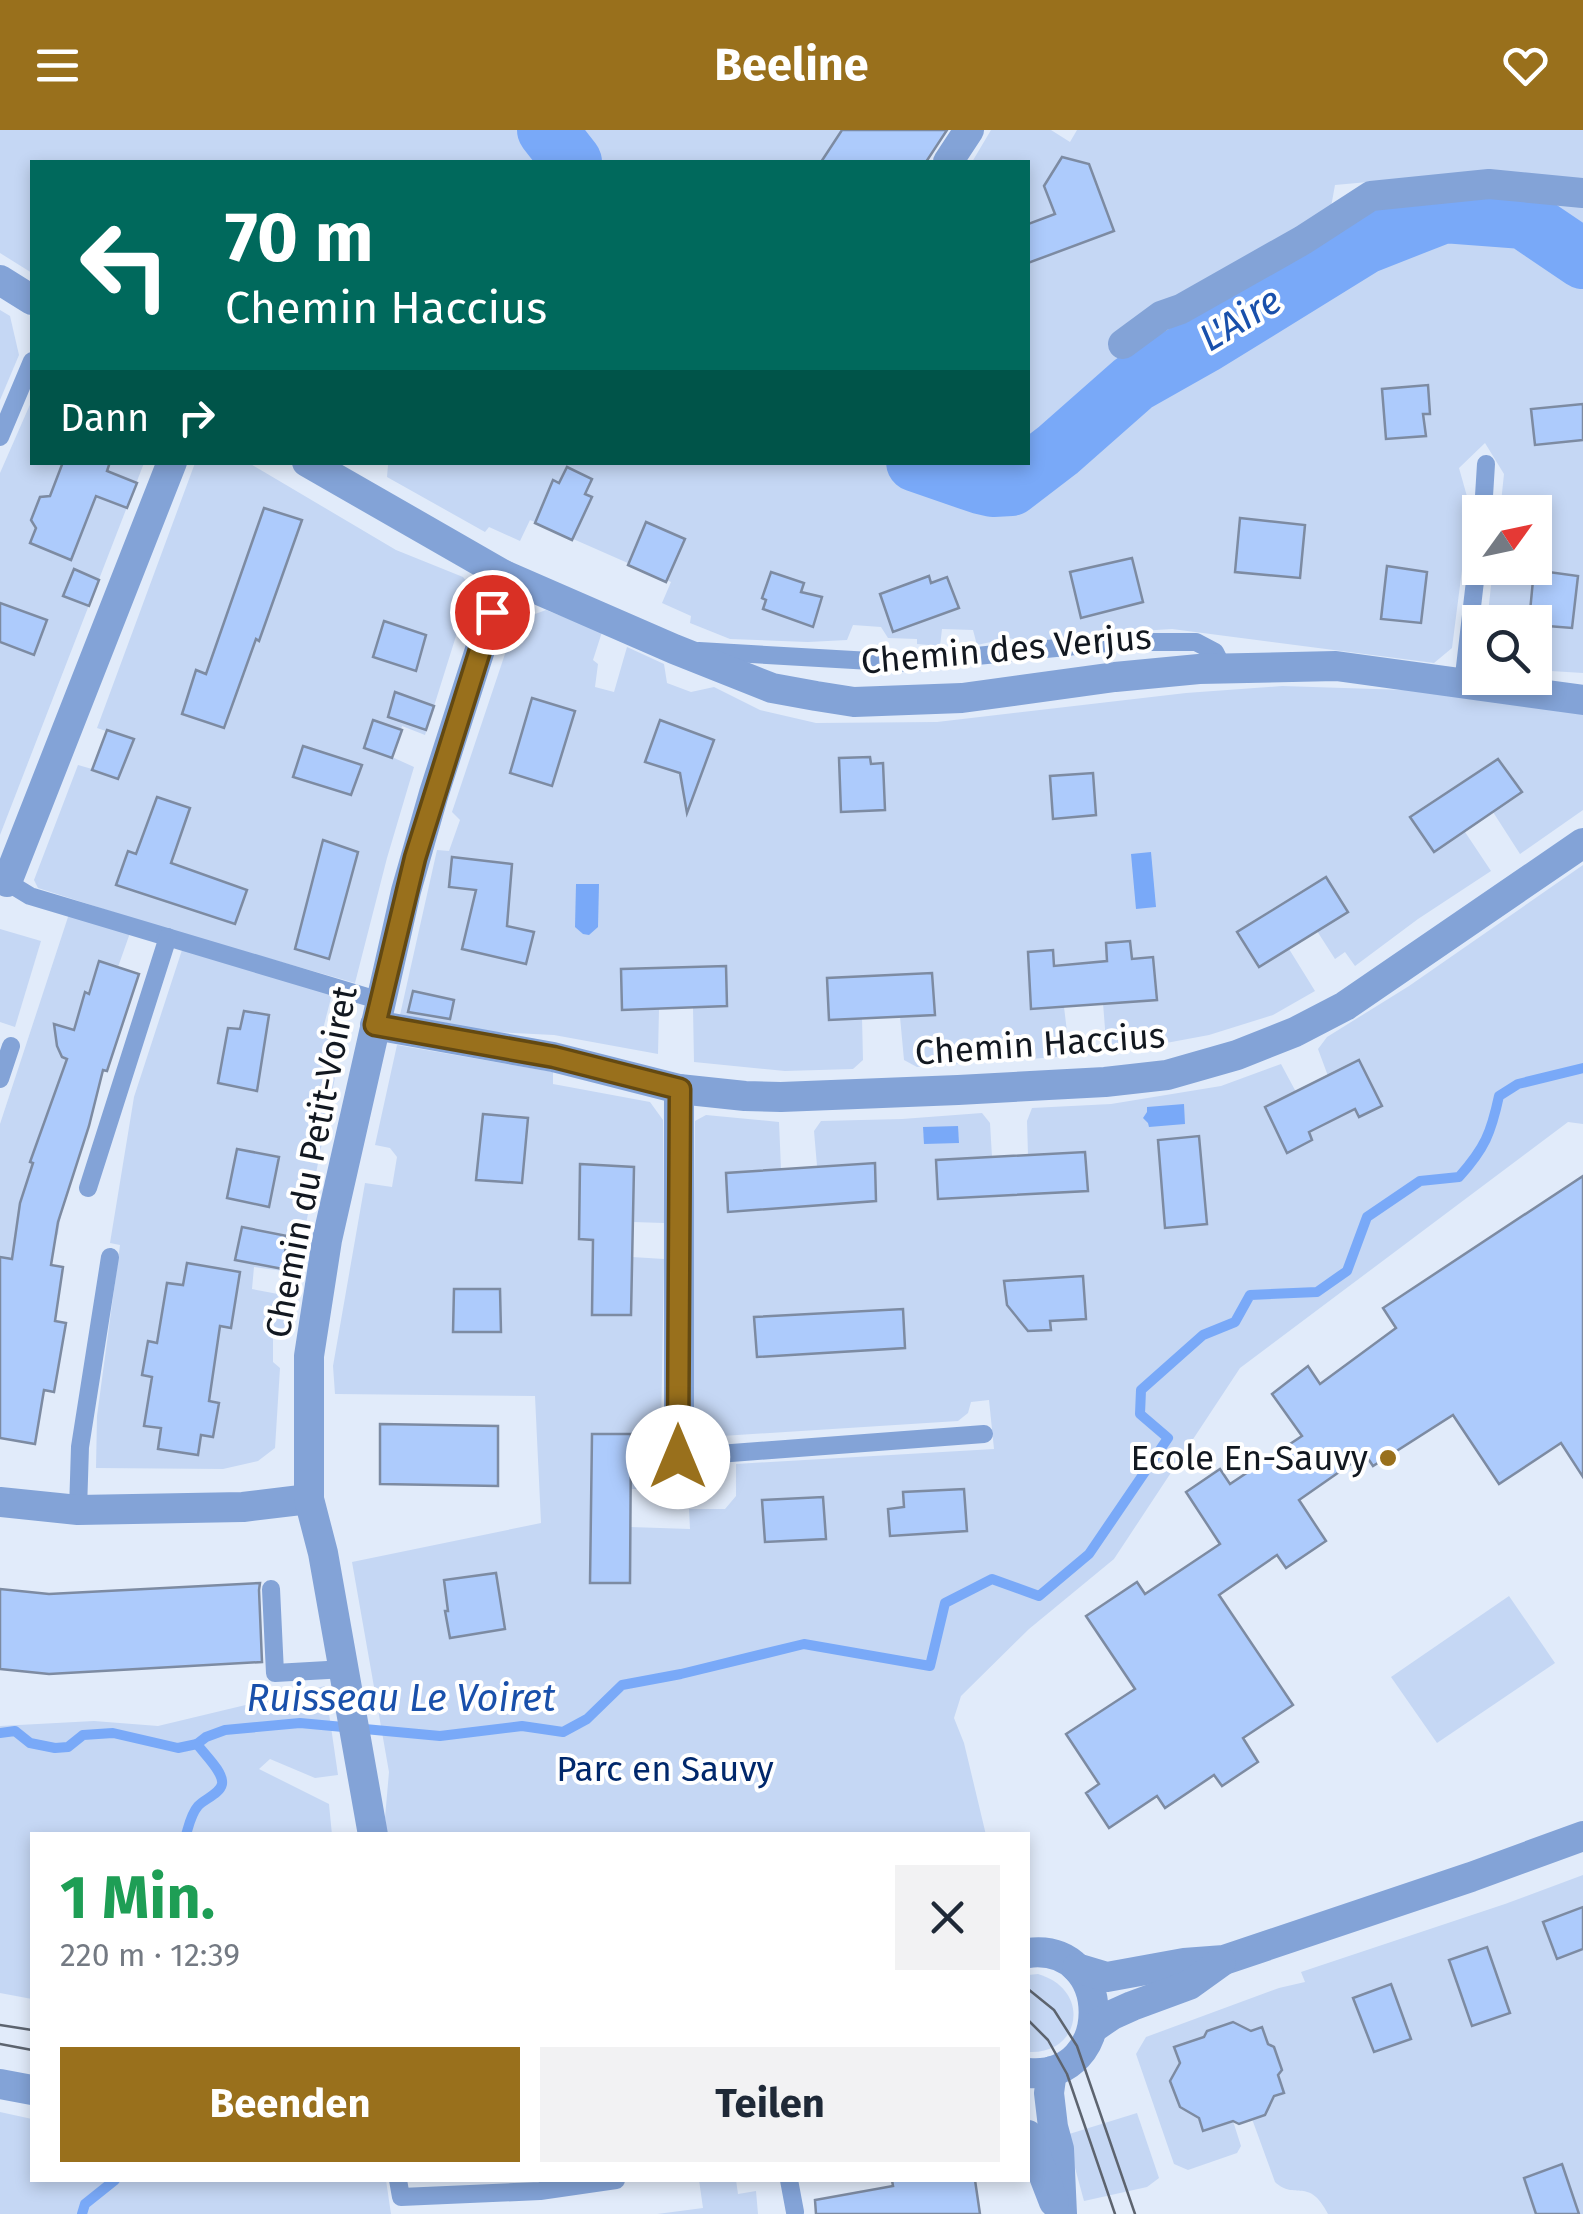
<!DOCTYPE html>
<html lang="de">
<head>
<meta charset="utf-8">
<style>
  body { margin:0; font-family:"Fira Sans",sans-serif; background:#f2f2f3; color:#1f2937; height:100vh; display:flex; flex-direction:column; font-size:38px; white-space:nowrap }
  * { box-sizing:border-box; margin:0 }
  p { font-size:32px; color:#747a83 }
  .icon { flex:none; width:55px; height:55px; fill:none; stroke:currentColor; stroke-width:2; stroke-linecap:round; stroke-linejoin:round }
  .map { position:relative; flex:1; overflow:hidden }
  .details { position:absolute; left:30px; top:1702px; width:1000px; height:350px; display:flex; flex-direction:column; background:#fff; border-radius:0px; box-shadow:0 5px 15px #0003 }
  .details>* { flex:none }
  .guide { position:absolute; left:30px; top:30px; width:1000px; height:305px; border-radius:0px; box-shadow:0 5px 15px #0003; background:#00695c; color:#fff; overflow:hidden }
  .needle { width:65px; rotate:57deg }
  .controls { position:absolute; left:1462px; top:365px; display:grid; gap:20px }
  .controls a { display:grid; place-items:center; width:90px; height:90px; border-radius:0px; background:#fff; box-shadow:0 5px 15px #0003; font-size:50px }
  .pin { position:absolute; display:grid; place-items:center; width:85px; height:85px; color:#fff; margin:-42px; border:5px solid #fff; border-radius:50%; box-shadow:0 2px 10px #0007 }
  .me { position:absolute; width:110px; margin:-55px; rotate:0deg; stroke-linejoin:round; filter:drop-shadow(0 0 8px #0008) }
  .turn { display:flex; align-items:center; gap:35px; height:210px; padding:0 30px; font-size:45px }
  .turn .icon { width:130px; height:130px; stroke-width:2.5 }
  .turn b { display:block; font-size:70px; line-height:85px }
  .then { display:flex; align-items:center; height:95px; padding:0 30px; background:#0003; gap:20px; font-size:38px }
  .round { display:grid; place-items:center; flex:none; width:105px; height:105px; border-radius:0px; background:#f2f2f3 }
  .head { display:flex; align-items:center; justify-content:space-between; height:170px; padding:0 30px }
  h1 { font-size:60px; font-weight:700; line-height:75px; color:#1e9e55 }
  .primary-button { display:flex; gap:20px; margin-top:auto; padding:20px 30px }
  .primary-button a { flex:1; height:115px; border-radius:0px; background:#99701c; color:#fff; font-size:40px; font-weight:700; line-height:115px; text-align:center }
  .primary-button a+a { background:#f2f2f3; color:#1f2937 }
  header { display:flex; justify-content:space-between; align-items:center; height:130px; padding:0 30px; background:#99701c; color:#fff; font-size:45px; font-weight:700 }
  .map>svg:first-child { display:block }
  .green { fill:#c5d7f4 }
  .water { fill:#79a9f8 }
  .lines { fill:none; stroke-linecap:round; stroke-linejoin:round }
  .stream { stroke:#79a9f8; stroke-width:10 }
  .river { stroke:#79a9f8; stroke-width:60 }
  .building { fill:#adcbfc; stroke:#7d8ba2; stroke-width:2.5 }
  .service { stroke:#83a3d7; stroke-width:18 }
  .minor { stroke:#83a3d7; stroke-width:30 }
  .tertiary { stroke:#83a3d7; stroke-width:30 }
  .tram { stroke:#5d646f; stroke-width:2.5 }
  .route-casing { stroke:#634912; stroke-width:25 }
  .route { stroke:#99701c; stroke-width:18 }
  .poi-dot { fill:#99701c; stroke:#fff; stroke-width:4 }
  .labels { text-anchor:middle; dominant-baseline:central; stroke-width:8; stroke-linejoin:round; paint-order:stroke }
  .street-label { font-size:35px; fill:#121820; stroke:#fff }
  .poi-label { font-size:35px; fill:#121820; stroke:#fff; text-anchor:end }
  .park-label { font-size:35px; fill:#00286c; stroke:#fff }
  .water-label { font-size:38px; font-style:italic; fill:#1950ab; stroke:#fff }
</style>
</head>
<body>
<header><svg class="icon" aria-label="menu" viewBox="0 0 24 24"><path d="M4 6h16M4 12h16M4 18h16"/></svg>Beeline<svg class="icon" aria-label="heart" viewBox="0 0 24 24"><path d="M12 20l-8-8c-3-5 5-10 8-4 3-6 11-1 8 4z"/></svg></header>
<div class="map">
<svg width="1583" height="2084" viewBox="0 0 1583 2084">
  <rect width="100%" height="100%" fill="#e1ebfa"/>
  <g class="green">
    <path d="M0,0H947L926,32H32V143L0,123Z"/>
    <path d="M991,0H1051L1070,12L1077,0H1583V52L1478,42L1335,55L1331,77L1494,61L1583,68V543L1535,540V492H1487L1493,438H1535V382H1500L1504,344L1485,313L1459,338L1470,377L1452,518L1434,533L1172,499L1092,504L1031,514L1009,508L977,515L973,500L942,499L940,516L917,514V509L888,508L881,497L853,495L847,510L808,512L730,509L690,493L691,486L662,473L671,452L530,390L520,411L489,397L485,402L387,347L388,335L383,333L1028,332V32H972Z"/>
    <path d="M0,180L10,186L19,225L0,270Z"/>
    <path d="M32,270V332L144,333L0,705V343Z"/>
    <path d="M195,333H249L396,420L463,447L471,458L425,605L402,596L392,627L414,637L387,728L355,853L166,799L38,758L34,750L78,635L92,639L106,601L97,598Z"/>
    <path d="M546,480L602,502L593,530L598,534L595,557L614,562L627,517L664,534L667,553L691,562L714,557L760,580L816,593L937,592L1186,563L1282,556L1405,560L1583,583V680L1520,724L1493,682L1465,702L1491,741L1418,789L1355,836L1345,822L1335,829L1317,801L1289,819L1315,861L1273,885L1209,905L1107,924L1103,873L1064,877L1070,926L917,937L904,930L900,887L862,888L863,930L853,939L785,941L694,932L693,878L659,879L658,924L554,905L495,902L400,885L437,720L449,721L460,690L452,682L516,491Z"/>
    <path d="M1583,735V994L1568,992L1240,1238L1114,1429L1029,1499L961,1566L954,1588L964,1613L986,1705H387L385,1688L389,1642L352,1432L541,1393L535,1266L335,1264L333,1236L365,1053L392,1057L397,1027L390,1018L375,1015L397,915L553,942V954L650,972L663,990L664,1093L633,1092L632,1127L664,1129L660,1359H631L630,1397L690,1399L689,1379H725L736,1366V1334L994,1319L989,1270L971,1272L968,1283L958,1291L707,1307L691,1292L695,991L706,985L779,992L781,1039L817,1036L814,1001L821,991L902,989L982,983L990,993L992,1027L1028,1025L1027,991L1032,978L1111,974L1221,956L1281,934L1296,962L1328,946L1318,919L1327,907L1409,856Z"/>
    <path d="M69,784L130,803L118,837L99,831L88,863H85L75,896L76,901L61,896L57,909L68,924L44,999H41L30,1031L62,1078L58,1104L54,1115L15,1109L12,1129L0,1127V994Z"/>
    <path d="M0,799L41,811L15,897L0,892Z"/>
    <path d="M182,820L332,864L322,903L343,907L303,1109H300L296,1125L285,1124L283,1141L254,1137L252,1159L294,1167L287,1209L273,1207V1232L280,1238L275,1318L258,1331L223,1339L96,1338L97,1286L120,1115L110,1113L134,967Z"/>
    <path d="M1509,1466L1555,1533L1437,1613L1391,1547Z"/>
    <path d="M325,1556L338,1645L315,1648L270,1629L259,1639L329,1674L332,1705H32V1869L0,1863V1596L94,1591L158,1596Z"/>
    <path d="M1583,1745V2084H1328C1309,2046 1295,2071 1275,2052L1252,1989L1265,1985L1268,1979L1265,1970L1284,1963L1278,1945L1282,1940L1274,1917L1242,1904L1238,1895L1233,1892L1207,1901L1204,1907L1174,1918L1183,1942L1170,1951L1180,1977L1185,1980L1195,1977L1204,2001L1233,1991L1241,2016L1237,2023L1188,2040L1174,2034L1136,1924L1146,1907L1279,1858L1305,1852L1301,1842L1505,1774Z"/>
    <path d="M1038,1844C1092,1860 1081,1925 1028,1922V1845Z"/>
    <path d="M0,1982L32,1989V2050H386L391,2084H0Z"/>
    <path d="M1137,1983L1159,2048L1147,2057L1084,2071L1066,2005Z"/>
    <path d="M699,2050H736L738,2064L756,2061L758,2084H657L703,2078Z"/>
  </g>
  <g class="water">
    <path d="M1151,722L1156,777L1136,779L1131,724Z"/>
    <path d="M576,754H599L598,797L589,805L583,804L575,797Z"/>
    <path d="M1184,974L1185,994L1149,997L1148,993L1143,988L1147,982V977Z"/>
    <path d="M958,996L959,1013L924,1014L923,997Z"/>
  </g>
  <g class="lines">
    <g class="stream">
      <path d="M0,1603L15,1601L30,1613L55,1618L68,1617L83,1605L113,1603L178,1618L197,1614"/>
      <path d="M186,1705C189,1695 191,1684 198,1676C204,1669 220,1664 222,1654C224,1642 204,1624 197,1614L206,1607L225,1600L300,1593L440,1606L522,1596L563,1602L587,1589L622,1555L681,1544L804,1514L930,1536L945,1473L992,1449L1039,1466L1089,1424L1168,1308L1140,1284L1141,1260L1203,1205L1235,1192L1250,1165L1317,1162L1347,1141L1367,1087L1420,1051L1459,1047C1485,1018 1491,1003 1499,966L1518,954L1583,938"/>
      <path d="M82,2084L85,2074L115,2050"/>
    </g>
    <g class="river">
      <path d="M547,0L572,32"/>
      <path d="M916,332L980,354L993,357L1011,356L1058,320L1134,253L1203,214L1365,114L1444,83L1524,89L1583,129"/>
    </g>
  </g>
  <g class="building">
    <path d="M842,0H947L926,32H821Z"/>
    <path d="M1062,27L1089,34L1114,101L1028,133V94L1055,84L1044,56Z"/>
    <path d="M1428,255L1430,284H1423L1426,306L1386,309L1382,259Z"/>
    <path d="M1583,274V310L1535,315L1531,279Z"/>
    <path d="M63,332H110L107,341L137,353L127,378L96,366L71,430L30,413L36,398L31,390L40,367L50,366Z"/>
    <path d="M567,337L592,349L585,364L592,367L572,410L535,393L553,350L559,353Z"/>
    <path d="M264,378L302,390L259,511L256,509L224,598L182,584L196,540L206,544Z"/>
    <path d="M1240,388L1305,395L1300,448L1235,442Z"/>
    <path d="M646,392L685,409L666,452L628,435Z"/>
    <path d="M1132,428L1143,472L1081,488L1070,442Z"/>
    <path d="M1387,436L1427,442L1421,493L1381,489Z"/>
    <path d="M74,439L99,450L89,476L63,466Z"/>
    <path d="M1534,440L1578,446L1572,498L1535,495V492H1529Z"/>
    <path d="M771,442L804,453L801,462L822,467L813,497L763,479L766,470L762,468Z"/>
    <path d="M929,446L931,453L947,447L959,478L893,502L880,464Z"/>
    <path d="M0,473L47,490L34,525L0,512Z"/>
    <path d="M384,491L426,505L416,541L373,527Z"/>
    <path d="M395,562L434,576L426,600L388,587Z"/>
    <path d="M532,568L575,581L552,656L510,643Z"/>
    <path d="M373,590L402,600L392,628L364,618Z"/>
    <path d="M660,590L714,610L687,683L680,643L645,632Z"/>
    <path d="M107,600L134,609L118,649L92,640Z"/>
    <path d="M303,616L362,635L351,665L293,647Z"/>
    <path d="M870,627L871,634L883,633L885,680L841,682L839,628Z"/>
    <path d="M1498,629L1522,662L1434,722L1410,687Z"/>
    <path d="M1093,643L1096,685L1053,689L1050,646Z"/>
    <path d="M157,667L190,678L171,733L247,760L235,794L116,755L128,721L136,724Z"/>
    <path d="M323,710L358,722L329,829L295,819Z"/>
    <path d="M452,727L512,734L507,796L534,802L526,834L462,819L476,760L449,757Z"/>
    <path d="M1326,747L1348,782L1259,837L1237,802Z"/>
    <path d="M1130,811L1132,829L1153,827L1157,870L1031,879L1028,822L1053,820L1054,836L1107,831L1106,813Z"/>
    <path d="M99,831L139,844L107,941L103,940L89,996L58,1092L51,1135L63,1137L55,1191L66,1193L54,1262L44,1260L35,1314L0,1308V1127L12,1129L20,1073L33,1033L30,1032L67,929L62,927L57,916L54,894L74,900L85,862L89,864Z"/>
    <path d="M726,836L727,876L622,880L621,839Z"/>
    <path d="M932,843L935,885L829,890L827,848Z"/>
    <path d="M413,861L454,870L450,889L408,882Z"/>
    <path d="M244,881L269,885L257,961L218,953L228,898L240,899Z"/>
    <path d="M1359,930L1382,976L1359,987L1355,979L1309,1002L1312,1010L1287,1023L1265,977Z"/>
    <path d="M483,984L528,988L522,1053L476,1050Z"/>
    <path d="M1199,1006L1207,1094L1165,1098L1158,1010Z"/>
    <path d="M237,1019L279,1027L269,1077L227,1068Z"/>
    <path d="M1085,1022L1088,1061L938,1069L936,1030Z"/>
    <path d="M875,1033L876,1071L728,1082L726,1043Z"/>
    <path d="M580,1034L634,1037L631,1185H592L593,1110L579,1109Z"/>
    <path d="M1583,1046V1347L1561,1313L1499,1354L1453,1285L1373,1336L1365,1324L1299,1370L1326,1411L1286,1438L1277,1425L1219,1465L1293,1575L1243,1608L1258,1632L1222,1656L1214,1645L1165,1678L1157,1666L1109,1698L1086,1663L1099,1654L1066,1604L1135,1559L1086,1486L1137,1452L1145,1464L1220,1414L1186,1362L1220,1339L1230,1354L1302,1306L1272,1264L1308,1236L1320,1254L1396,1198L1383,1178Z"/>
    <path d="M242,1097L287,1106L283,1139L235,1130Z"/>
    <path d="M187,1133L240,1142L231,1198L220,1196L209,1271L219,1273L213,1307L201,1305L198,1325L158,1319L161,1298L144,1296L152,1247L142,1245L148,1211L157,1213L167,1153L183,1155Z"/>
    <path d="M1083,1146L1086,1189L1050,1191L1051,1200L1028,1201L1007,1175L1004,1151Z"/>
    <path d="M454,1159H500L501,1202H453Z"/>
    <path d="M903,1179L905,1218L757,1227L754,1187Z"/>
    <path d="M380,1294L498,1296V1356L380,1354Z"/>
    <path d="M592,1304H631L630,1453H590Z"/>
    <path d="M964,1359L967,1401L890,1406L888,1379L904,1377L903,1362Z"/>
    <path d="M823,1367L826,1409L765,1412L762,1370Z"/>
    <path d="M496,1443L505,1499L450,1508L445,1481H448L444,1450Z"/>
    <path d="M260,1453L259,1460L262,1532L49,1544L0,1539V1459L49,1464Z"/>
    <path d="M1583,1777V1819L1557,1829L1543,1792Z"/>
    <path d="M1487,1817L1510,1883L1472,1896L1449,1830Z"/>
    <path d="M1391,1854L1411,1909L1374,1922L1353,1868Z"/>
    <path d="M1233,1892L1251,1901L1262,1897L1268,1914L1274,1917L1282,1940L1278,1945L1284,1963L1274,1966L1265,1985L1239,1994L1233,1991L1203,2001L1199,1988L1180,1977L1170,1951L1180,1933L1174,1917L1204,1907L1207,1901Z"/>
    <path d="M1562,2034L1579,2084H1536L1524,2048Z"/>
    <path d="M892,2050H975L980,2084H816L815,2070L893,2056Z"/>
  </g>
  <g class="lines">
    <g class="service">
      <path d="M0,307L32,231"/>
      <path d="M1483,382L1486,334"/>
      <path d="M699,521L906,533L1117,512H1196L1215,522L1223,538"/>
      <path d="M1463,554L1480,408"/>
      <path d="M7,752L30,766L381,871"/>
      <path d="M0,949L11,916"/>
      <path d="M88,1058L168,807"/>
      <path d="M679,1327L984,1304"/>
      <path d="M78,1380L80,1317L110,1127"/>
      <path d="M271,1459L275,1543L345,1539"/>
      <path d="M398,2050L401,2067L540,2061L616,2050"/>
      <path d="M789,2050L795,2082"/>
    </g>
    <g class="minor">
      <path d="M948,32L969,0"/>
      <path d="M0,150L32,170"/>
      <path d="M1123,214L1161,186L1181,179L1303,110L1371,66L1489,54L1583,63"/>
      <path d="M307,332L504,445L674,519L772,558L816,566L854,572L962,568L1115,547L1199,539L1336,536L1583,570"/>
      <path d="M7,752L172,332"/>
      <path d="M375,895L553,927L679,959L745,966L781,967L958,960L1105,952L1167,945L1237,925L1295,902L1345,876L1583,713"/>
      <path d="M679,959V1327L694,1347"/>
      <path d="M0,1372L78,1380L243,1377L309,1369"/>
      <path d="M373,1705L323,1423L309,1369V1226L327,1110L406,761L434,663L504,445"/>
    </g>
    <g class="tertiary">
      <path d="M1028,1823C1115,1812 1116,1951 1028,1943"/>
      <path d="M1077,1838L1107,1847L1184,1833L1224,1830L1471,1747L1583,1706"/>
      <path d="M1093,1898L1112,1885L1132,1876L1189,1855L1221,1832"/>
      <path d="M1052,1941L1049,1963L1053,1997L1059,2019L1062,2084"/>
      <path d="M0,1954L32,1960"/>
      <path d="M1028,2005L1054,2072"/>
    </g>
    <g class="tram">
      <path d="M1028,1859L1054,1880L1077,1916L1135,2084"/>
      <path d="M1028,1890L1048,1910L1067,1944L1115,2084"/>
      <path d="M0,1895L32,1900"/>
      <path d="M0,1914L32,1920"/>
    </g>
  </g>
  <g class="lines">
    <defs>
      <path id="route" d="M492,482L415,728L375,895L554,927L680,959L678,1327"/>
    </defs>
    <use href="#route" class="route-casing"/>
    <use href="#route" class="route"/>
  </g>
  <circle class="poi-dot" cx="1388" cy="1328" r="10"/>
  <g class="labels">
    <g class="street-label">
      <text transform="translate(1006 519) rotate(-5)">Chemin des Verjus</text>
      <text transform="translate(1040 914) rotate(-4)">Chemin Haccius</text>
      <text transform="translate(311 1032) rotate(-79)">Chemin du Petit-Voiret</text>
    </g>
    <g class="poi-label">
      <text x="1368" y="1328">Ecole En-Sauvy</text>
    </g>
    <g class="park-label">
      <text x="665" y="1639">Parc en Sauvy</text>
    </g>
    <g class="water-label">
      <text transform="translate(1240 189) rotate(-31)">L'Aire</text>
      <text x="401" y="1568">Ruisseau Le Voiret</text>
    </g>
  </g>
</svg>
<div class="controls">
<a><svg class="needle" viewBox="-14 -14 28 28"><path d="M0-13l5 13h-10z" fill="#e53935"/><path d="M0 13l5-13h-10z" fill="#747a83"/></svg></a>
<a><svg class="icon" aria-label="search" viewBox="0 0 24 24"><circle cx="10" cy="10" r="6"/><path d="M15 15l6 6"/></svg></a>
</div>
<div class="pin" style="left:492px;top:482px;background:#d93025"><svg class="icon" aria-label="arrive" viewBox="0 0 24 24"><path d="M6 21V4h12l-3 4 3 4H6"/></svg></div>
<svg class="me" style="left:678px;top:1327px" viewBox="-20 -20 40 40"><circle r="19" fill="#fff"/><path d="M0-13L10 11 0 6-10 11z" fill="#99701c"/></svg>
<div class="guide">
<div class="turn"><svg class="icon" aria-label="left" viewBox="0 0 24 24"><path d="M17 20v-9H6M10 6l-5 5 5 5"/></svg><div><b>70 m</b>Chemin Haccius</div></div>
<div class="then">Dann<svg class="icon" aria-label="right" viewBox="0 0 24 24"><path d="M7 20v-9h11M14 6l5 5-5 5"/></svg></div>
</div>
<section class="details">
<div class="head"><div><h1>1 Min.</h1><p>220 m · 12:39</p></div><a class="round"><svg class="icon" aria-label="close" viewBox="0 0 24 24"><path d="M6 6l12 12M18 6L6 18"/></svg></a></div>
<div class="primary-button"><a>Beenden</a><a>Teilen</a></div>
</section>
</div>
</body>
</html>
